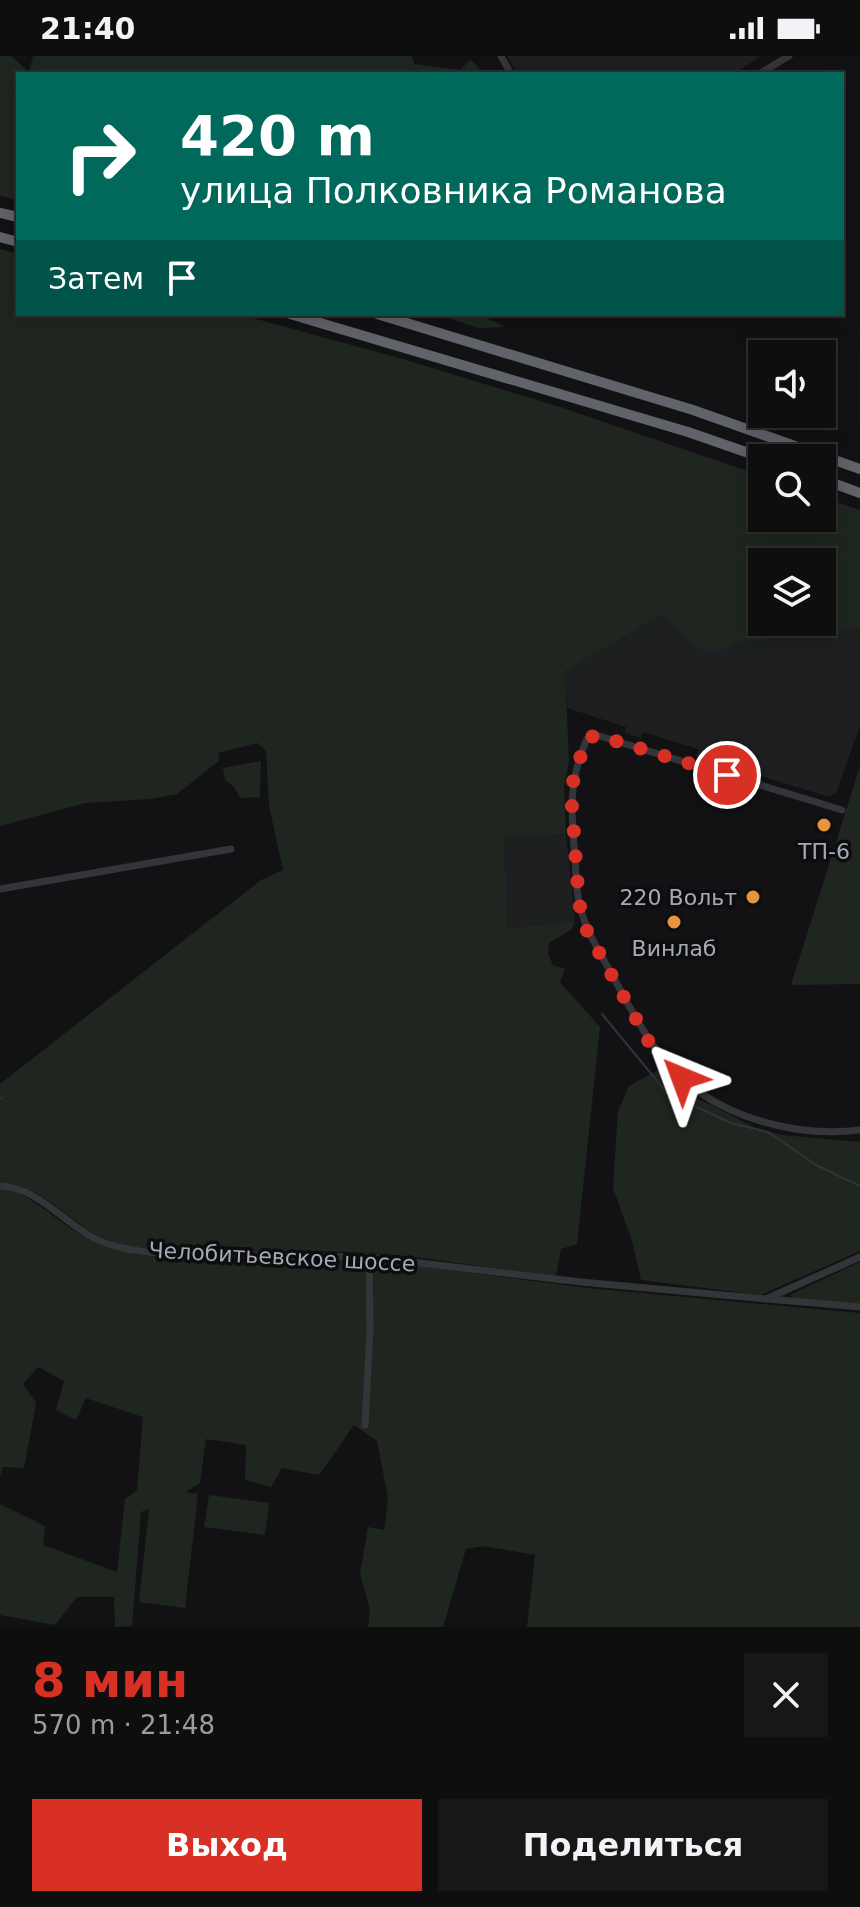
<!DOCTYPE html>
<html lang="ru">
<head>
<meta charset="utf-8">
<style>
  body { margin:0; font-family:"DejaVu Sans",sans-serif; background:#171718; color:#f1f3f6; height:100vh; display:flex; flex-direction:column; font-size:30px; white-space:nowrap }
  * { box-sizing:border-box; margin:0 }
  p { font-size:26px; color:#9b9c9e }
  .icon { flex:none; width:44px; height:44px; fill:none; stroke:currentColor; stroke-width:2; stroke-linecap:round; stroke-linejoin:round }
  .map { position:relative; height:1571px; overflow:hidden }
  .sheet { display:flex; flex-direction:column; background:#0e0e0f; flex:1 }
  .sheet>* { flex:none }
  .top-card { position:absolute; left:16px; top:16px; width:828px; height:244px; border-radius:0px; box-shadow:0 4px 20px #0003,0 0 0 2px #2e2e2f; background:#00695c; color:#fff; overflow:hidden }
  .controls { position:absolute; left:748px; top:284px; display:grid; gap:16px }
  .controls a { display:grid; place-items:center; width:88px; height:88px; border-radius:0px; background:#0e0e0f; box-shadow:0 4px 20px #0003,0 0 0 2px #2e2e2f; font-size:40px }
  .pin { position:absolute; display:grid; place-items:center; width:68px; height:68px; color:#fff; margin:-34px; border:4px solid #fff; border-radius:50%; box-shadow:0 2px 8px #0007 }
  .me { position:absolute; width:88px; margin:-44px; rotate:316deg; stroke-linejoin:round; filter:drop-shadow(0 0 6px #0008) }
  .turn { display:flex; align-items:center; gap:28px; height:168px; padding:0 32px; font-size:36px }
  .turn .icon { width:104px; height:104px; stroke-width:2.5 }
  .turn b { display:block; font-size:56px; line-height:68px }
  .then { display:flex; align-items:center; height:76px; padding:0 32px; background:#0003; gap:16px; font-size:30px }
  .round { display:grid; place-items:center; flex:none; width:84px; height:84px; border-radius:0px; background:#171718 }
  .overview { display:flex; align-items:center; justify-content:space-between; height:136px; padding:0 32px }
  h1 { font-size:48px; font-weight:700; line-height:60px; color:#d93025 }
  .cta { display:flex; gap:16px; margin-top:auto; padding:16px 32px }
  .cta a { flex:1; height:92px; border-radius:0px; background:#d93025; color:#fff; font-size:32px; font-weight:700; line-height:92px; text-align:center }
  .cta a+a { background:#171718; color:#f1f3f6 }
  .status { display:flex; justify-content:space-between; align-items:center; height:56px; padding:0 40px; background:#0e0e0f; direction:ltr }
  .status svg { height:22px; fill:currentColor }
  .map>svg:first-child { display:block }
  .built { fill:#1e1f21 }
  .green { fill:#1f261f; fill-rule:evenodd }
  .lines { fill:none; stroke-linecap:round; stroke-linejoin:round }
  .stream { stroke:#2c363b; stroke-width:2 }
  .minor { stroke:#333538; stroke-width:7 }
  .highway { stroke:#606369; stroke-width:10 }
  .route { stroke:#d93025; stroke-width:14; stroke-dasharray:0 25.2 }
  .poi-dot { fill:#e69538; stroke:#0d0d0f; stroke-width:3 }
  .labels { text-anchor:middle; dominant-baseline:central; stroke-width:7; stroke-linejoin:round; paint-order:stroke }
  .poi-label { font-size:22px; fill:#a5abb3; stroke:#0d0d0f }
  .street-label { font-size:22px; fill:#a5abb3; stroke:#0d0d0f }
</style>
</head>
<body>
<div class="status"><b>21:40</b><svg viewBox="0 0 49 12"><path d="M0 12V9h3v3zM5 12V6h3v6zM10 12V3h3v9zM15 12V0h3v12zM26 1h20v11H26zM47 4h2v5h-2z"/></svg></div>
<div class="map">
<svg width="860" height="1571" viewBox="0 0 860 1571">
  <rect width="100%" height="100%" fill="#121214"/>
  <g class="built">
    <path d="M507,0H761L734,18H518Z"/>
    <path d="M662,559L730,592V588L860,572V670L836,737L830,741L697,701L698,693L643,676L641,682L625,677L626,671L567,652L565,615Z"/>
    <path d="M566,778L575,865L507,872L505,780Z"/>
  </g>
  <g class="green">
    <path d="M0,0H11L29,16L33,0H412L414,8L460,14L470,4L477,9L482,18H18V144L0,140Z"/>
    <path d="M0,193L18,198V258H239L399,302L560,351L762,420V462H822V441L860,454V572L731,588L730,593L700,594L662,559L565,615L569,706L564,731L566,778L505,781L507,872L575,865L572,873L549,887L548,898L553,909L565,913L560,926L600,971L577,1188L561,1193L556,1220C493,1213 430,1201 368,1197C287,1192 204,1203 124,1189C77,1181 48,1127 0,1127V1028L261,824L283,814L269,750L266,694L257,687L218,697L220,704L177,738L151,743L85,747L0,770ZM762,506H822V566H762Z"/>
    <path d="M437,258H479L505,271L478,272Z"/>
    <path d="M261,705L260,741L240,742L235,732L225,724L223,712Z"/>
    <path d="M860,710V928L791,929Z"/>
    <path d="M658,1014L693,1040L756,1072L782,1079L860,1086V1195L761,1239L641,1224L632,1185L613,1132L618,1055L629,1030Z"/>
    <path d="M9,1133C42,1146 65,1173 97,1187C114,1195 134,1198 153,1201L372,1204L588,1232L860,1257V1571H527L535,1499L483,1490L466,1493L443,1571H368L370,1553L360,1518L368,1471L384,1474L388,1442L377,1385L354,1369L319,1419L282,1412L271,1431L245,1424L246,1389L206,1383L200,1427L186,1436L198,1438L185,1552L139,1546L149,1453L141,1456L132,1570L115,1571L114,1541H77L55,1569L0,1559V1448L45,1470L43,1489L117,1516L125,1443L137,1434L143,1361L86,1342L76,1364L56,1354L64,1325L38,1311L23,1328L36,1347L24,1412L3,1411L0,1421V1134Z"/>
    <path d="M860,1206V1249L794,1243L790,1239Z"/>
    <path d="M209,1439L269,1447L265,1479L204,1471Z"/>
  </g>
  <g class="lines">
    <g class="stream">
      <path d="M602,958L667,1037L731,1067L768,1076L816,1109L860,1130"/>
      <path d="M0,1043L3,1041"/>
    </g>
    <g class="minor">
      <path d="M501,0L511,18"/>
      <path d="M759,18L789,0"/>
      <path d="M842,754L596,679L587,683C568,725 571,757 575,802C576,818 576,836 580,851C587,877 601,899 614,922C638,967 659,1009 702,1038C745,1067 808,1081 860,1074"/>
      <path d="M0,833L231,793"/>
      <path d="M0,1130C37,1131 63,1166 94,1182C115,1193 139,1195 162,1198L369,1201L581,1226L766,1243L860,1201"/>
      <path d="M768,1243L860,1251"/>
      <path d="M365,1369L370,1274L369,1201"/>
    </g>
    <g class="highway">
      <path d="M0,157L18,161"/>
      <path d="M0,181L18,186"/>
      <path d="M290,258L688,376L763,402"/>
      <path d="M377,258L693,354L860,413"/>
      <path d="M822,423L860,437"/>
    </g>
  </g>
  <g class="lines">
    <path class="route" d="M682,1022L650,988L586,873L579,847L571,737L575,716L587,683L596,679L727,719"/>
  </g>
  <g class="poi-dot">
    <circle cx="824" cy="769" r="8"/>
    <circle cx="753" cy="841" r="8"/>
    <circle cx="674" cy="866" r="8"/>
  </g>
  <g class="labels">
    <g class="poi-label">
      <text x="824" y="795">ТП-6</text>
      <text x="737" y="841" text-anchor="end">220 Вольт</text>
      <text x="674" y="892">Винлаб</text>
    </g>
    <g class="street-label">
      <text transform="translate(282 1201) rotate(3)">Челобитьевское шоссе</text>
    </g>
  </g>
</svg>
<div class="controls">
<a><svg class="icon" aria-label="sound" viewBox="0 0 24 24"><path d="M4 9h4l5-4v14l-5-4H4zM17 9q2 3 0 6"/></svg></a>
<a><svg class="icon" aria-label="search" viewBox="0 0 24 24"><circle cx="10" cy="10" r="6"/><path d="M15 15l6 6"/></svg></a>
<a><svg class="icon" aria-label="layers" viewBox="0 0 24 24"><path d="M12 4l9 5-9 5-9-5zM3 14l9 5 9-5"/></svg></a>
</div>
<div class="pin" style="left:727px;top:719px;background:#d93025"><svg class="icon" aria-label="arrive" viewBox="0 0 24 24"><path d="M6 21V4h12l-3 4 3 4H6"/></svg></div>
<svg class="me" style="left:682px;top:1022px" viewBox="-20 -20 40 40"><path d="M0-17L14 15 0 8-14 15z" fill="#d93025" stroke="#fff" stroke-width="4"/></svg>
<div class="top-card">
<div class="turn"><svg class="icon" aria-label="right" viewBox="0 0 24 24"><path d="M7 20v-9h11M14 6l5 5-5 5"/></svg><div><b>420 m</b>улица Полковника Романова</div></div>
<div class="then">Затем<svg class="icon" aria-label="arrive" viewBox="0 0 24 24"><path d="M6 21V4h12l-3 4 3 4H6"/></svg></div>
</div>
</div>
<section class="sheet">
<div class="overview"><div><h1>8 мин</h1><p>570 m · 21:48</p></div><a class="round"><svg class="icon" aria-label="close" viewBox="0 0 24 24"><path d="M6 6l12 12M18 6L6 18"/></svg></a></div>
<div class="cta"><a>Выход</a><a>Поделиться</a></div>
</section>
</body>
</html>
